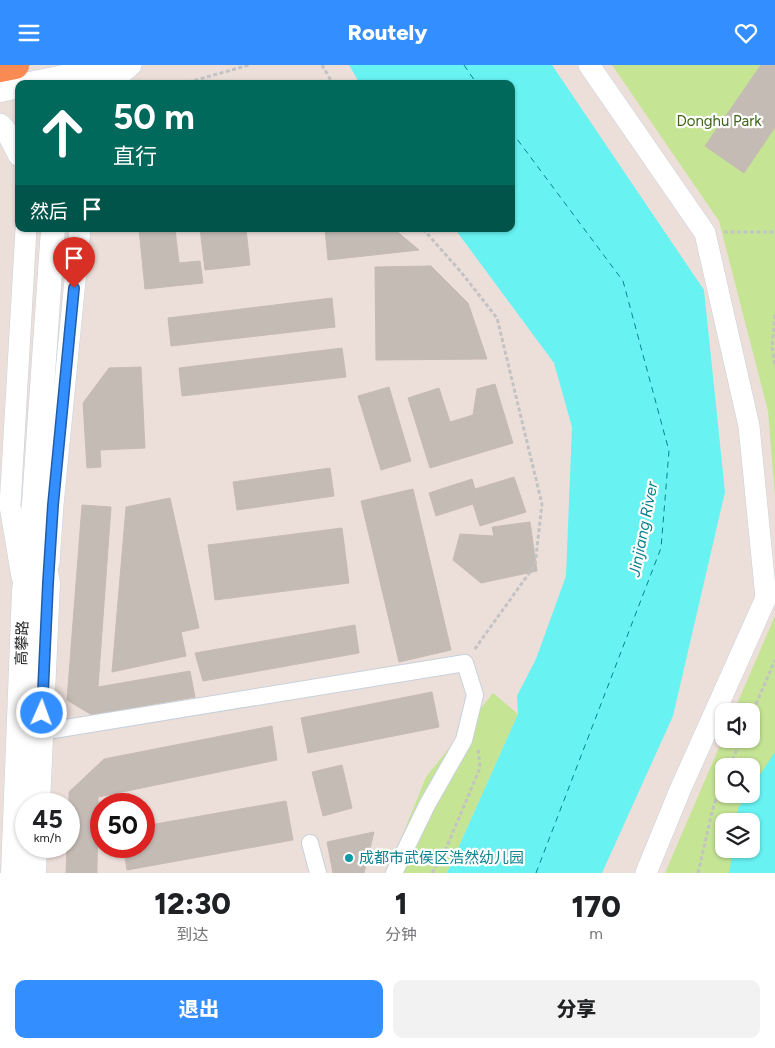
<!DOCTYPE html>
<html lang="zh">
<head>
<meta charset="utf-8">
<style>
  body { margin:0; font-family:Figtree,"Noto Sans SC",sans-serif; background:#f2f2f2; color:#202124; height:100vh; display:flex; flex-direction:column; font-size:19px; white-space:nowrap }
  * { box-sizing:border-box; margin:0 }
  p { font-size:16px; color:#757577 }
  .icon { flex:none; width:28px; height:28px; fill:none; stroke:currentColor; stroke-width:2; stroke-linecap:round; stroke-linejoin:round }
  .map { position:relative; height:808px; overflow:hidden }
  .sheet { display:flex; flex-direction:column; background:#fff; flex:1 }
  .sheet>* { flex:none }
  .guide { position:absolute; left:15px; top:15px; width:500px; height:152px; border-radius:10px; box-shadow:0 1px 4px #0004; background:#00695c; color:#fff; overflow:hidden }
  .tools { position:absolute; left:715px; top:638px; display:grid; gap:10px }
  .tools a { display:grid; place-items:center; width:45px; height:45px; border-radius:10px; background:#fff; box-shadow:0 1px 4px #0004; font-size:25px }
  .speed { position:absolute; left:15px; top:728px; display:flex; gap:10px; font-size:25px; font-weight:700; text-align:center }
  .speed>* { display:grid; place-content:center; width:65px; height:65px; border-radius:50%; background:#fff; box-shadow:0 1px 4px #0004; line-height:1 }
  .speed small { font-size:12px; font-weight:400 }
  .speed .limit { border:8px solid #d22; background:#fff; color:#111 }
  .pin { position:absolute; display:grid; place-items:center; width:42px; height:42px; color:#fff; margin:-51px -21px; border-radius:50% 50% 50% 0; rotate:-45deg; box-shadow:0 0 5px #0007 }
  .pin .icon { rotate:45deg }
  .me { position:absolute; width:55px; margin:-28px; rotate:2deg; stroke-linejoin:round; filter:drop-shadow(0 0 4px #0008) }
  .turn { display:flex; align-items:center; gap:18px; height:105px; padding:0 15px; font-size:22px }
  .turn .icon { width:65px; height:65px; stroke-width:2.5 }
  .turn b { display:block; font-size:35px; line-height:42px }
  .then { display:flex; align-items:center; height:48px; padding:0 15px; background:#0003; gap:10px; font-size:19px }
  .eta { display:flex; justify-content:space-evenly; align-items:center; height:85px; text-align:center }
  .eta b { font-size:30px; font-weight:800; line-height:35px }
  .cta { display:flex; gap:10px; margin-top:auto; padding:10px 15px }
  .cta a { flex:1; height:58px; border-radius:10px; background:#338fff; color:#fff; font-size:20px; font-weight:800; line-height:58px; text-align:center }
  .cta a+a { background:#f2f2f2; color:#202124 }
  header { display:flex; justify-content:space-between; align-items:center; height:65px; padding:0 15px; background:#338fff; color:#fff; font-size:22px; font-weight:800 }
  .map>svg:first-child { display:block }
  .green { fill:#c5e494; fill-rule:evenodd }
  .water { fill:#68f2f2 }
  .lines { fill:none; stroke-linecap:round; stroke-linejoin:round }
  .ferry { stroke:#0a838e; stroke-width:1; stroke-dasharray:6 5; stroke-linecap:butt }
  .building { fill:#c4bbb5; stroke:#c7bbb3 }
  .minor-casing { stroke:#c8d1db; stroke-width:18 }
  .tertiary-casing { stroke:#c8d1db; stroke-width:22 }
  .secondary-casing { stroke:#c8d1db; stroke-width:25 }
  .trunk-casing { stroke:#c3c3c3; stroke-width:29 }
  .path { stroke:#c3c3c3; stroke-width:3; stroke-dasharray:4 2.5; stroke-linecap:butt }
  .minor { stroke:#fff; stroke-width:16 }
  .tertiary { stroke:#fff; stroke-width:21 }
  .secondary { stroke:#fff; stroke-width:24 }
  .trunk { stroke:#fa8a54; stroke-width:28 }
  .route-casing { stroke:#215da6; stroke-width:12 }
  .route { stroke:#338fff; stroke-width:9 }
  .culture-dot { fill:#0f9aa8; stroke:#fff; stroke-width:2 }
  .labels { text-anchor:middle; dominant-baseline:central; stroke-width:4.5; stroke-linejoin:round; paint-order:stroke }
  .park-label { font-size:15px; fill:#3d6717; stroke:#fff }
  .street-label { font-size:15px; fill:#292929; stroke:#fff }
  .culture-label { font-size:15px; fill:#0d838f; stroke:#fff; text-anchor:start }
  .water-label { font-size:16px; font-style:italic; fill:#0a838e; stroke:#fff }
</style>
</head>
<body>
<header><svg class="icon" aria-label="menu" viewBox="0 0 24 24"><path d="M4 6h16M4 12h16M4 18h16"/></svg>Routely<svg class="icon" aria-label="heart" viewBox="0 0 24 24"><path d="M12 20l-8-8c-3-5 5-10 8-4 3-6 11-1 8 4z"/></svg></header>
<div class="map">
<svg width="775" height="808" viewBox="0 0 775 808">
  <rect width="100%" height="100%" fill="#ecdfda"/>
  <g class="green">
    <path d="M612,0H775V432L768,346L719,156Z"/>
    <path d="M775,551V808H665L724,671V674H751V646H734ZM724,701H751V729H724ZM724,756H751V784H724Z"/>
    <path d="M493,628L518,649L447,808H387L426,712Z"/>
  </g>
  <g class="water">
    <path d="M349,0H552L704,225L725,427L673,651L602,808H447L518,649L517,631L536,594L566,511L572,362L554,298L455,164H511V19H360Z"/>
    <path d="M775,687V808H729L733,784H751V756H737L738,743L748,729H751V723Z"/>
  </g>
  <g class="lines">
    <g class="ferry">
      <path d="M464,0L477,19"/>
      <path d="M511,66L623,216L669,386L661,483L536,808"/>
    </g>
  </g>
  <g class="building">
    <path d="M761,0H775V62L744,108L705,81Z"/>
    <path d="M139,164H175L179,198L200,196L203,218L145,224Z"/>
    <path d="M200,164H246L250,200L205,205Z"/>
    <path d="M325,164H394L419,185L328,195Z"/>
    <path d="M431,201L468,238L487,294L376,295L375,202Z"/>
    <path d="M332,233L335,262L171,281L168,253Z"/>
    <path d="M342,283L346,312L182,331L179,303Z"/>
    <path d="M141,302L145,383L100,385L101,402L87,403L83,338L109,303Z"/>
    <path d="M495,319L513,378L430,403L408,333L439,323L450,357L473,350L477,324Z"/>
    <path d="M389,322L411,396L381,405L358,331Z"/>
    <path d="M330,403L334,431L237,445L233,417Z"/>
    <path d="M514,412L526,447L480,461L473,439L436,451L429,428L472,414L475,424Z"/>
    <path d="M413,424L451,585L399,597L361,436Z"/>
    <path d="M170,433L199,563L181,567L186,591L112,607L126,442Z"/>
    <path d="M82,440L111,442L98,622L190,606L195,632L92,650L67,635Z"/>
    <path d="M530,457L537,506L481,518L453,495L460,469L494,471L492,462Z"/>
    <path d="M342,463L349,518L215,535L208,480Z"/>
    <path d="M355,560L359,588L203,616L195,588Z"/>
    <path d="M432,627L439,662L308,688L301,653Z"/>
    <path d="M272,661L277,695L98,732L97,808H66L67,781H69V727L104,694Z"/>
    <path d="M342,700L352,743L323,751L312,707Z"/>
    <path d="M286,736L293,775L127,805L123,781H144V761Z"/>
    <path d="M374,767L364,808H333L327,777Z"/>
  </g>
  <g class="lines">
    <defs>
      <g id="minor">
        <path d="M41,667L465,598L475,630L464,675L427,740L394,808"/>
        <path d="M310,778L318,808"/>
      </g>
      <g id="tertiary">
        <path d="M589,0L705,168L749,361L766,533L680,725L646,808"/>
        <path d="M109,19L131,0"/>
        <path d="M0,59L5,64L19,91"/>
        <path d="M49,498L53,440L80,164"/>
        <path d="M22,512L10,441L26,164"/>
      </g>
      <g id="secondary">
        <path d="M30,19L122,0"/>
        <path d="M0,25L19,21"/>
        <path d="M38,739L48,518L38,464"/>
        <path d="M13,808L24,526L34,438L53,164"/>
        <path d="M34,808L35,781"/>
      </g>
      <path id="trunk" d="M0,3L15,0"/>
    </defs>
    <use href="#minor" class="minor-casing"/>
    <use href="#tertiary" class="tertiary-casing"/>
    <use href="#secondary" class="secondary-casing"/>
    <use href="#trunk" class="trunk-casing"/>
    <g class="path">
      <path d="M322,0L333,19"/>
      <path d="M182,19L249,0"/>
      <path d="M423,164L461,207L497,253L542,439L535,500L474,585"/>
      <path d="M724,167H775"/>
      <path d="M775,250L772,281L775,302"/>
      <path d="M751,651L775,595"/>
      <path d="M730,701L741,674"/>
      <path d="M432,808L445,786L480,703L478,684"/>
      <path d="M698,808L714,739L724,715"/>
    </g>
    <use href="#minor" class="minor"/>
    <use href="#tertiary" class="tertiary"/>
    <use href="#secondary" class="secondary"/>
    <use href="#trunk" class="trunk"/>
  </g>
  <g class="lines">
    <defs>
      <path id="route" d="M42,648L48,518L53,440L74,223"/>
    </defs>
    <use href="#route" class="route-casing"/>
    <use href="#route" class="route"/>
  </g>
  <circle class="culture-dot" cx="349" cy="793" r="5"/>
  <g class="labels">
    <g class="park-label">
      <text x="719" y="56">Donghu Park</text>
    </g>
    <g class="street-label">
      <text transform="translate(22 578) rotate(-88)">高攀路</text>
    </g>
    <g class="culture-label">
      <text x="359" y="793">成都市武侯区浩然幼儿园</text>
    </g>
    <g class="water-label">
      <text transform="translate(643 464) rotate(-79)">Jinjiang River</text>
    </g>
  </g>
</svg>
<div class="tools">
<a><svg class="icon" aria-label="sound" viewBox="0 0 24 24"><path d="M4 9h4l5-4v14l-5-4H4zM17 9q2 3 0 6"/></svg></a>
<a><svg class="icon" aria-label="search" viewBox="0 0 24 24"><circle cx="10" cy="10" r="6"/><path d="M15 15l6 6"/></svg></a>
<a><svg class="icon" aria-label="layers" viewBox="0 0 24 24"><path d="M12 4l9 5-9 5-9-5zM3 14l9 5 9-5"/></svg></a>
</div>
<div class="speed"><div>45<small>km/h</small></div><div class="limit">50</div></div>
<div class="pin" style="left:74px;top:223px;background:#d93025"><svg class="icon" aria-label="arrive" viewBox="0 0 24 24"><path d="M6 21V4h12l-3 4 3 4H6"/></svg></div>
<svg class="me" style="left:42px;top:648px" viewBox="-20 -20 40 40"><circle r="17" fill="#338fff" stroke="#fff" stroke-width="3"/><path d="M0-11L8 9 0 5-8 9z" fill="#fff"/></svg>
<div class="guide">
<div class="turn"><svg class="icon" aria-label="ahead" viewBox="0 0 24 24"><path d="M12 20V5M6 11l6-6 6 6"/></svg><div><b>50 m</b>直行</div></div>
<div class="then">然后<svg class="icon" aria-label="arrive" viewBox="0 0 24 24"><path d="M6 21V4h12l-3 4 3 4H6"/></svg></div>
</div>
</div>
<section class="sheet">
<div class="eta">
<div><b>12:30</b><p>到达</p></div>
<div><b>1</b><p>分钟</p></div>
<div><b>170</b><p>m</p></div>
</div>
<div class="cta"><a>退出</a><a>分享</a></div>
</section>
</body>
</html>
